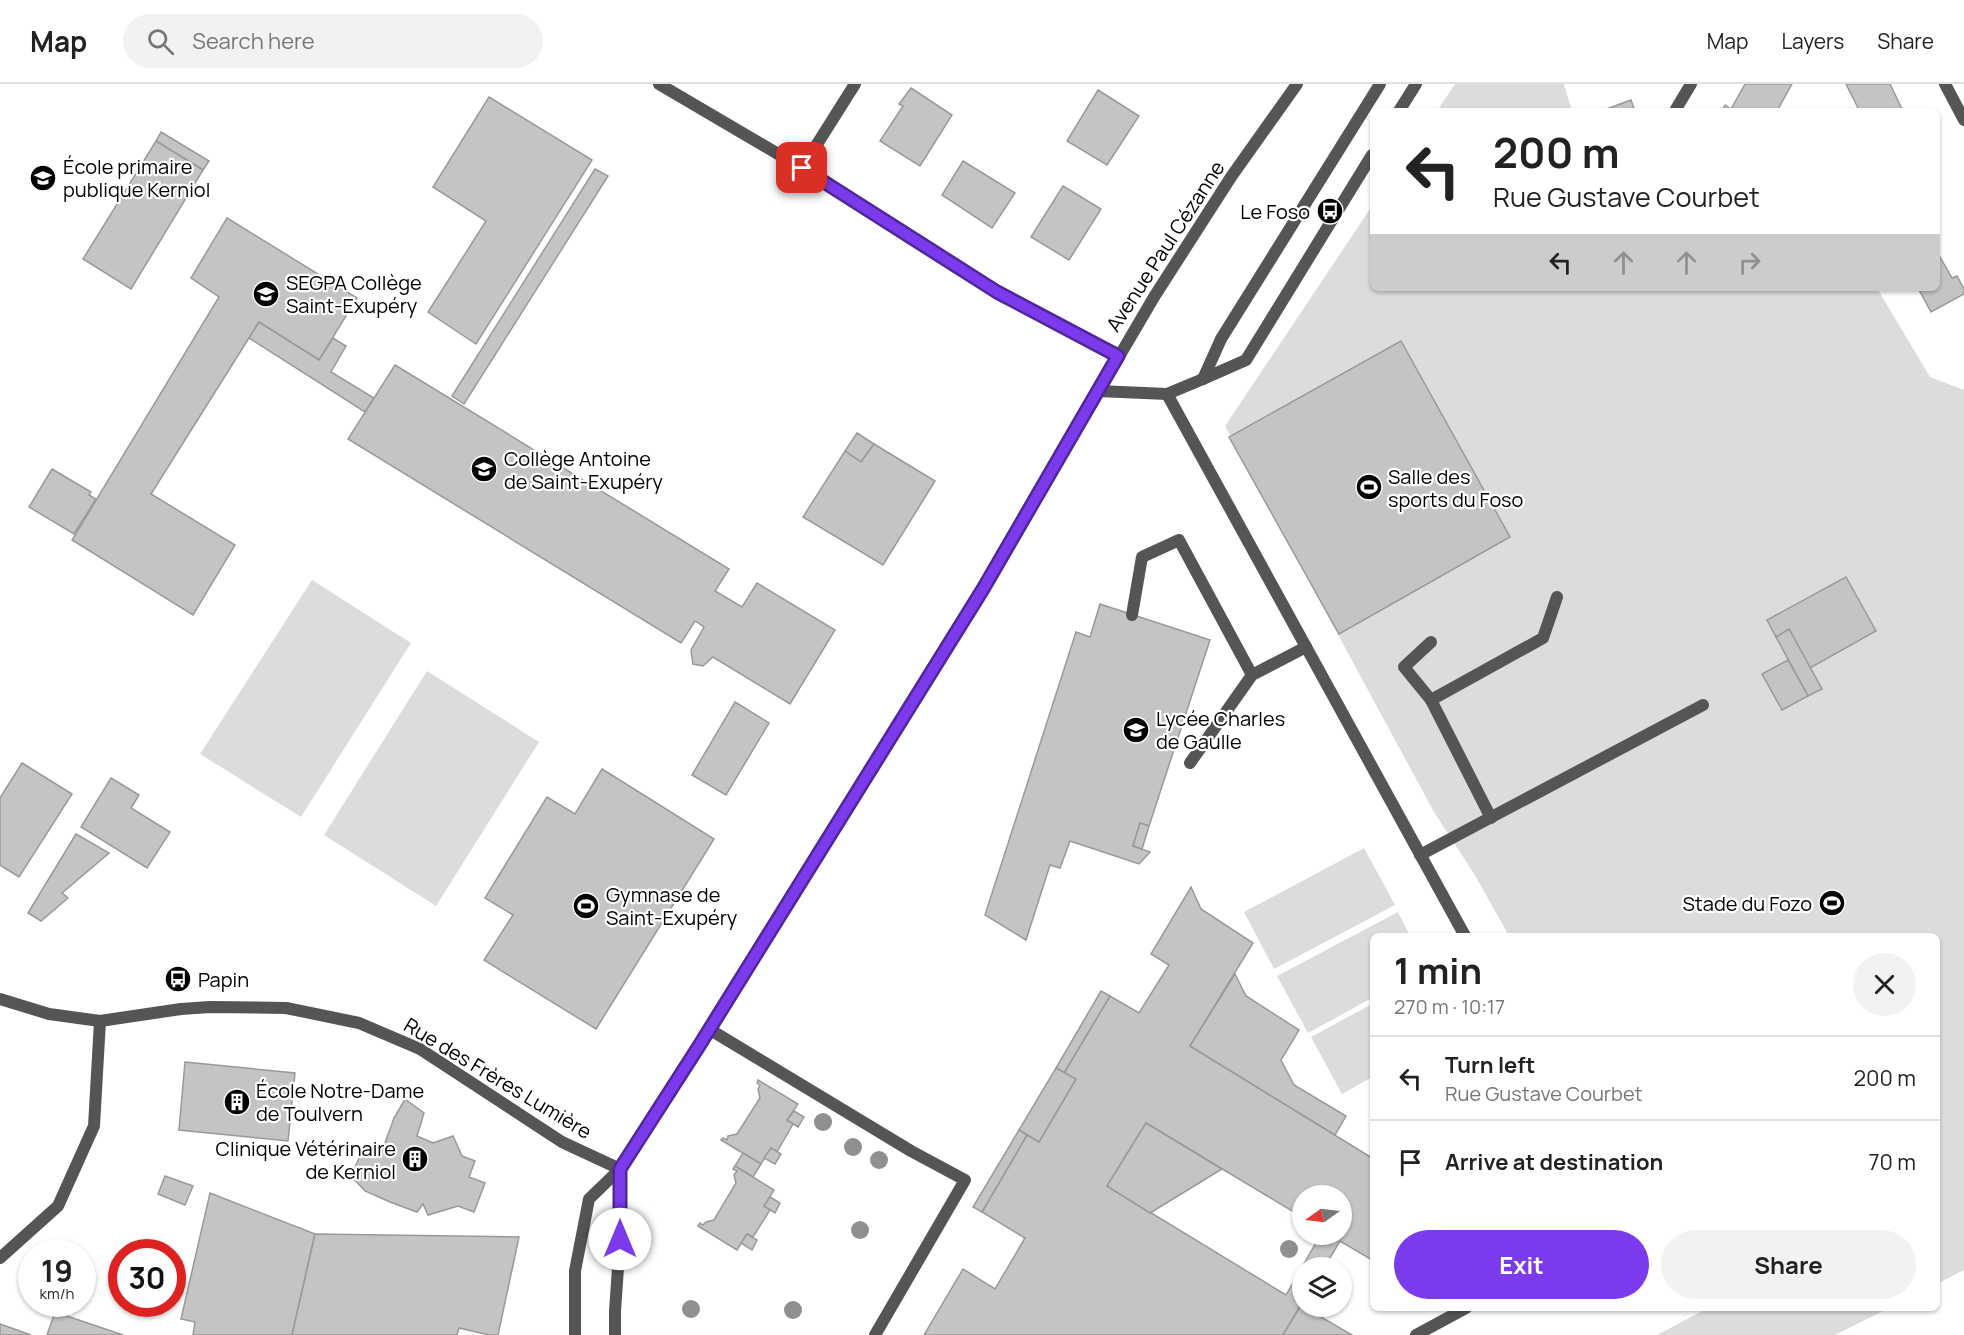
<!DOCTYPE html>
<html lang="en">
<head>
<meta charset="utf-8">
<style>
  body { margin:0; font-family:Manrope,sans-serif; background:#f2f2f2; color:#222; height:100vh; display:flex; flex-direction:column; font-size:22px; white-space:nowrap }
  * { box-sizing:border-box; margin:0 }
  p { font-size:20px; color:#767676 }
  .icon { flex:none; width:33px; height:33px; fill:none; stroke:currentColor; stroke-width:2; stroke-linecap:round; stroke-linejoin:round }
  .map { position:relative; flex:1; overflow:hidden }
  .sheet { position:absolute; left:1370px; top:849px; width:570px; height:378px; display:flex; flex-direction:column; background:#fff; border-radius:9px; box-shadow:0 2px 4px #0004 }
  .sheet>* { flex:none }
  .banner { position:absolute; left:1370px; top:24px; width:570px; height:183px; border-radius:9px; box-shadow:0 2px 4px #0004; background:#fff; color:#222; overflow:hidden }
  .needle { width:39px; rotate:256deg }
  .fabs { position:absolute; left:1292px; top:1101px; display:grid; gap:12px }
  .fabs a { display:grid; place-items:center; width:60px; height:60px; border-radius:50%; background:#fff; box-shadow:0 2px 4px #0004; font-size:30px }
  .speed { position:absolute; left:18px; top:1155px; display:flex; gap:12px; font-size:30px; font-weight:700; text-align:center }
  .speed>* { display:grid; place-content:center; width:78px; height:78px; border-radius:50%; background:#fff; box-shadow:0 2px 4px #0004; line-height:1 }
  .speed small { font-size:15px; font-weight:400 }
  .speed .limit { border:9px solid #d22; background:#fff; color:#111 }
  .pin { position:absolute; display:grid; place-items:center; width:51px; height:51px; color:#fff; margin:-26px; border-radius:12px; box-shadow:0 3px 9px #0006 }
  .me { position:absolute; width:66px; margin:-33px; rotate:0deg; stroke-linejoin:round; filter:drop-shadow(0 0 4px #0008) }
  .turn { display:flex; align-items:center; gap:21px; height:126px; padding:0 24px; font-size:27px }
  .turn .icon { width:78px; height:78px; stroke-width:2.5 }
  .turn b { display:block; font-size:42px; line-height:51px }
  .lanes { display:flex; align-items:center; height:57px; padding:0 24px; background:#0003; justify-content:center; gap:30px; direction:ltr }
  .lanes .off { opacity:.35 }
  .round { display:grid; place-items:center; flex:none; width:63px; height:63px; border-radius:32px; background:#f2f2f2 }
  .head { display:flex; align-items:center; justify-content:space-between; height:102px; padding:0 24px }
  h1 { font-size:36px; font-weight:700; line-height:45px }
  .cta { display:flex; gap:12px; margin-top:auto; padding:12px 24px }
  .cta a { flex:1; height:69px; border-radius:36px; background:#7c3aed; color:#fff; font-size:24px; font-weight:700; line-height:69px; text-align:center }
  .cta a+a { background:#f2f2f2; color:#222 }
  ul { padding:0; list-style:none }
  li { display:flex; align-items:center; gap:18px; height:84px; padding:0 24px; border-top:2px solid #e0e0e0 }
  li div { flex:1 }
  li b { display:block; font-size:22px }
  li em { font-style:normal }
  header { display:flex; align-items:center; gap:36px; box-sizing:border-box; height:84px; padding:0 30px; background:#fff; border-bottom:2px solid #e0e0e0 }
  header strong { font-size:28px }
  nav { display:flex; gap:33px; margin-inline-start:auto; font-size:21px }
  .search { width:420px; height:54px; background:#f2f2f2; display:flex; align-items:center; gap:15px; box-sizing:border-box; padding:0 21px; border-radius:33px; color:#767676; font-size:22px }
  .map>svg:first-child { display:block }
  .green { fill:#dcdcdc }
  .building { fill:#c4c4c4; stroke:#999; stroke-width:1.5; fill-rule:evenodd }
  .lines { fill:none; stroke-linecap:round; stroke-linejoin:round }
  .service { stroke:#555; stroke-width:12 }
  .minor { stroke:#555; stroke-width:12 }
  .tree { fill:#8f8f8f }
  .route-casing { stroke:#51269a; stroke-width:15 }
  .route { stroke:#7c3aed; stroke-width:10 }
  .labels { text-anchor:middle; dominant-baseline:central; stroke-width:4.5; stroke-linejoin:round; paint-order:stroke }
  .poi-label { font-size:20px; fill:#000; stroke:#fff; text-anchor:start }
  .street-label { font-size:20px; fill:#000; stroke:#fff }
</style>
</head>
<body>
<header>
<strong>Map</strong>
<div class="search"><svg class="icon" aria-label="search" viewBox="0 0 24 24"><circle cx="10" cy="10" r="6"/><path d="M15 15l6 6"/></svg>Search here</div>
<nav><a>Map</a><a>Layers</a><a>Share</a></nav>
</header>
<div class="map">
<svg width="1964" height="1251" viewBox="0 0 1964 1251">
  <rect width="100%" height="100%" fill="#fff"/>
  <g class="green">
    <path d="M1455,0H1564L1572,27H1437Z"/>
    <path d="M1372,122V204H1877L1930,293L1964,306V1186L1937,1200L1936,852H1509L1476,793L1434,728L1225,342Z"/>
    <path d="M312,496L411,559L301,733L200,670Z"/>
    <path d="M427,587L539,658L436,822L324,751Z"/>
    <path d="M1364,764L1395,821L1274,885L1244,828Z"/>
    <path d="M1398,828L1410,852H1372V914L1308,949L1277,892Z"/>
    <path d="M1372,920V993L1342,1010L1311,953Z"/>
    <path d="M1708,1224H1889L1835,1251H1657Z"/>
  </g>
  <g class="building">
    <path d="M1745,0H1792L1777,27H1722L1725,21L1731,25Z"/>
    <path d="M1846,0H1890L1903,27H1858L1859,26Z"/>
    <path d="M911,4L952,31L920,82L880,57L903,22L899,20Z"/>
    <path d="M1098,6L1139,32L1107,81L1067,57Z"/>
    <path d="M489,13L592,76L476,260L428,228L486,137L433,103Z"/>
    <path d="M1631,16L1635,27H1601Z"/>
    <path d="M161,48L209,77L203,86L156,57Z"/>
    <path d="M156,57L203,86L131,205L83,175Z"/>
    <path d="M963,77L1015,109L992,144L942,111Z"/>
    <path d="M595,85L608,92L464,320L452,312Z"/>
    <path d="M1063,102L1101,125L1069,176L1031,153Z"/>
    <path d="M227,134L357,214L319,276L259,238L151,410L235,461L193,531L72,456L219,213L191,194Z"/>
    <path d="M1936,166L1952,194L1957,192L1964,205V210L1931,228L1918,204H1936Z"/>
    <path d="M259,238L319,276L333,254L346,262L331,288L374,314L365,328L249,254Z"/>
    <path d="M1401,257L1510,453L1339,550L1229,353Z"/>
    <path d="M395,281L729,485L715,507L742,523L757,499L835,546L790,620L713,573L703,582L693,580L691,566L704,543L695,537L681,559L348,355Z"/>
    <path d="M857,349L874,360L861,378L845,367Z"/>
    <path d="M874,360L935,397L883,481L803,433L845,367L861,378Z"/>
    <path d="M52,385L91,408L89,411L96,415L74,450L29,423Z"/>
    <path d="M1846,493L1876,547L1810,584L1789,545L1776,553L1767,536Z"/>
    <path d="M1100,520L1210,556L1149,742L1140,739L1133,762L1150,768L1139,780L1070,757L1060,784L1050,781L1026,856L985,831L1076,548L1090,553Z"/>
    <path d="M1789,545L1822,605L1808,612L1776,553Z"/>
    <path d="M1788,576L1808,612L1782,626L1762,590Z"/>
    <path d="M735,618L769,639L726,711L692,691Z"/>
    <path d="M22,679L72,710L19,793L0,781V714Z"/>
    <path d="M602,685L714,755L596,945L484,876L513,831L485,814L547,713L575,730Z"/>
    <path d="M111,694L139,711L131,724L170,748L147,784L81,743Z"/>
    <path d="M1140,739L1149,742L1142,765L1133,762Z"/>
    <path d="M76,750L109,769L62,809L68,814L41,837L28,829Z"/>
    <path d="M1191,803L1201,825L1253,859L1190,962L1372,1074V1176L1340,1157L1324,1184H1302V1219L1283,1251H924L963,1185L995,1205L1025,1154L982,1128L1027,1051L1039,1058L1076,995L1064,989L1110,912L1139,929L1169,881L1151,870ZM1146,1039L1302,1133V1112H1341V1150H1321L1286,1211L1107,1102Z"/>
    <path d="M1235,890L1246,912L1299,946L1281,976L1294,1001L1346,1032L1335,1051L1190,962Z"/>
    <path d="M1101,907L1110,912L1064,989L1056,984Z"/>
    <path d="M185,978L295,989L288,1057L179,1046Z"/>
    <path d="M1056,984L1076,995L1039,1058L1019,1046Z"/>
    <path d="M758,996L798,1020L787,1036L793,1040L777,1068L771,1064L761,1080L721,1056L723,1054L727,1056L728,1052L737,1050L760,1014L758,1005L760,1001L757,999Z"/>
    <path d="M405,1015L424,1029L417,1052L433,1059L453,1052L462,1072L475,1077L469,1093L485,1099L474,1128L458,1122L428,1131L423,1120L417,1128L390,1118L365,1107L351,1092L364,1063L380,1073L394,1034Z"/>
    <path d="M794,1027L804,1033L798,1043L787,1036Z"/>
    <path d="M1146,1039L1222,1085L1150,1129L1107,1102Z"/>
    <path d="M1019,1046L1027,1051L982,1128L973,1123Z"/>
    <path d="M771,1064L781,1070L775,1080L764,1074Z"/>
    <path d="M743,1069L761,1080L753,1093L735,1082Z"/>
    <path d="M735,1082L774,1106L764,1122L770,1126L753,1153L747,1150L737,1166L698,1142L700,1139L703,1141L706,1138L714,1136L736,1099L734,1091L737,1087L733,1085Z"/>
    <path d="M165,1092L193,1102L185,1121L158,1110Z"/>
    <path d="M210,1109L315,1150L292,1251H193L195,1238L181,1235Z"/>
    <path d="M770,1113L780,1119L775,1129L764,1122Z"/>
    <path d="M315,1150L519,1153L498,1251H489L459,1244L457,1251H292Z"/>
    <path d="M747,1150L757,1156L752,1166L741,1159Z"/>
    <path d="M1301,1221L1302,1222L1352,1251H1283Z"/>
    <path d="M55,1228L123,1251H47Z"/>
    <path d="M0,1240L31,1251H0Z"/>
  </g>
  <g class="lines">
    <g class="service">
      <path d="M1399,27L1416,0"/>
      <path d="M1203,295L1246,276L1372,71"/>
      <path d="M1167,310L1465,852"/>
      <path d="M1132,531L1142,473L1179,456L1252,591"/>
      <path d="M1431,558L1404,583L1431,616"/>
      <path d="M1190,679L1252,591L1306,563"/>
      <path d="M1491,734L1431,616L1543,554L1557,513"/>
      <path d="M1420,771L1703,621"/>
      <path d="M709,945L911,1067L965,1096L875,1251"/>
      <path d="M1416,1251L1466,1224"/>
    </g>
    <g class="minor">
      <path d="M659,0L802,84L997,208L1118,272"/>
      <path d="M1945,0L1964,36"/>
      <path d="M1676,25L1691,0"/>
      <path d="M802,84L855,0"/>
      <path d="M1098,307L1167,310L1203,295L1221,255L1380,0"/>
      <path d="M0,915L49,930L100,937L181,925L210,923L286,924L359,939L420,965L562,1058L620,1085"/>
      <path d="M0,1174L58,1122L94,1042L100,937"/>
      <path d="M575,1251V1187L589,1115L620,1085L679,994L983,505L1154,213L1231,93L1297,0"/>
      <path d="M615,1251V1227L620,1155V1085"/>
    </g>
  </g>
  <g class="tree">
    <circle cx="823" cy="1038" r="9"/>
    <circle cx="853" cy="1063" r="9"/>
    <circle cx="879" cy="1076" r="9"/>
    <circle cx="860" cy="1146" r="9"/>
    <circle cx="1289" cy="1165" r="9"/>
    <circle cx="691" cy="1225" r="9"/>
    <circle cx="793" cy="1226" r="9"/>
  </g>
  <g class="lines">
    <defs>
      <path id="route" d="M620,1155V1085L699,962L983,505L1118,272L997,208L802,84"/>
    </defs>
    <use href="#route" class="route-casing"/>
    <use href="#route" class="route"/>
  </g>
  <defs>
    <symbol id="school-disc" viewBox="-11 -11 22 22"><circle r="9.5" fill="#000" stroke="#fff"/><path d="M0-5L7-2L0 1L-7-2ZM-4 1L0 2.5L4 1V4Q0 6-4 4Z" fill="#fff"/></symbol>
    <symbol id="bus-disc" viewBox="-11 -11 22 22"><circle r="9.5" fill="#000" stroke="#fff"/><path d="M-5-6H5V4H4V6H2V4H-2V6H-4V4H-5ZM-3.5-4V0h7V-4ZM-3.5 1.2v1.5H-2V1.2ZM2 1.2v1.5H3.5V1.2Z" fill="#fff"/></symbol>
    <symbol id="stadium-disc" viewBox="-11 -11 22 22"><circle r="9.5" fill="#000" stroke="#fff"/><path d="M0-5a6.5 5 0 1 0 0 10a6.5 5 0 1 0 0-10ZM-3.5-1.8h7v3.6h-7Z" fill="#fff"/></symbol>
    <symbol id="building-disc" viewBox="-11 -11 22 22"><circle r="9.5" fill="#000" stroke="#fff"/><path d="M-4-6H4V6H1V3H-1V6H-4ZM-2.5-4.3h1.7v1.8h-1.7ZM.8-4.3h1.7v1.8H.8ZM-2.5-1h1.7V.8h-1.7ZM.8-1h1.7V.8H.8Z" fill="#fff"/></symbol>
  </defs>
  <g fill-rule="evenodd">
    <use href="#school-disc" x="28" y="79" width="30" height="30"/>
    <use href="#bus-disc" x="1315" y="112" width="30" height="30"/>
    <use href="#school-disc" x="251" y="195" width="30" height="30"/>
    <use href="#school-disc" x="469" y="370" width="30" height="30"/>
    <use href="#stadium-disc" x="1354" y="388" width="30" height="30"/>
    <use href="#school-disc" x="1121" y="631" width="30" height="30"/>
    <use href="#stadium-disc" x="1817" y="804" width="30" height="30"/>
    <use href="#stadium-disc" x="571" y="807" width="30" height="30"/>
    <use href="#bus-disc" x="163" y="880" width="30" height="30"/>
    <use href="#building-disc" x="222" y="1003" width="30" height="30"/>
    <use href="#building-disc" x="400" y="1060" width="30" height="30"/>
  </g>
  <g class="labels">
    <g class="poi-label">
      <text x="63" y="82">École primaire<tspan x="63" dy="23">publique Kerniol</tspan></text>
      <text x="1310" y="127" text-anchor="end">Le Foso</text>
      <text x="286" y="198">SEGPA Collège<tspan x="286" dy="23">Saint-Exupéry</tspan></text>
      <text x="504" y="374">Collège Antoine<tspan x="504" dy="23">de Saint-Exupéry</tspan></text>
      <text x="1388" y="392">Salle des<tspan x="1388" dy="23">sports du Foso</tspan></text>
      <text x="1156" y="634">Lycée Charles<tspan x="1156" dy="23">de Gaulle</tspan></text>
      <text x="606" y="810">Gymnase de<tspan x="606" dy="23">Saint-Exupéry</tspan></text>
      <text x="1812" y="819" text-anchor="end">Stade du Fozo</text>
      <text x="198" y="895">Papin</text>
      <text x="256" y="1006">École Notre-Dame<tspan x="256" dy="23">de Toulvern</tspan></text>
      <text x="396" y="1064" text-anchor="end">Clinique Vétérinaire<tspan x="396" dy="23">de Kerniol</tspan></text>
    </g>
    <g class="street-label">
      <text transform="translate(1165 162) rotate(-57)">Avenue Paul Cézanne</text>
      <text transform="translate(498 994) rotate(31)">Rue des Frères Lumière</text>
    </g>
  </g>
</svg>
<div class="fabs">
<a><svg class="needle" viewBox="-14 -14 28 28"><path d="M0-13l5 13h-10z" fill="#e53935"/><path d="M0 13l5-13h-10z" fill="#767676"/></svg></a>
<a><svg class="icon" aria-label="layers" viewBox="0 0 24 24"><path d="M12 4l9 5-9 5-9-5zM3 14l9 5 9-5"/></svg></a>
</div>
<div class="speed"><div>19<small>km/h</small></div><div class="limit">30</div></div>
<div class="pin" style="left:802px;top:84px;background:#d93025"><svg class="icon" aria-label="arrive" viewBox="0 0 24 24"><path d="M6 21V4h12l-3 4 3 4H6"/></svg></div>
<svg class="me" style="left:620px;top:1155px" viewBox="-20 -20 40 40"><circle r="19" fill="#fff"/><path d="M0-13L10 11 0 6-10 11z" fill="#7c3aed"/></svg>
<div class="banner">
<div class="turn"><svg class="icon" aria-label="left" viewBox="0 0 24 24"><path d="M17 20v-9H6M10 6l-5 5 5 5"/></svg><div><b>200 m</b>Rue Gustave Courbet</div></div>
<div class="lanes"><svg class="icon" aria-label="left" viewBox="0 0 24 24"><path d="M17 20v-9H6M10 6l-5 5 5 5"/></svg><svg class="icon off" aria-label="ahead" viewBox="0 0 24 24"><path d="M12 20V5M6 11l6-6 6 6"/></svg><svg class="icon off" aria-label="ahead" viewBox="0 0 24 24"><path d="M12 20V5M6 11l6-6 6 6"/></svg><svg class="icon off" aria-label="right" viewBox="0 0 24 24"><path d="M7 20v-9h11M14 6l5 5-5 5"/></svg></div>
</div>
<section class="sheet">
<div class="head"><div><h1>1 min</h1><p>270 m · 10:17</p></div><a class="round"><svg class="icon" aria-label="close" viewBox="0 0 24 24"><path d="M6 6l12 12M18 6L6 18"/></svg></a></div>
<ul>
<li><svg class="icon" aria-label="left" viewBox="0 0 24 24"><path d="M17 20v-9H6M10 6l-5 5 5 5"/></svg><div><b>Turn left</b><p>Rue Gustave Courbet</p></div><em>200 m</em></li>
<li><svg class="icon" aria-label="arrive" viewBox="0 0 24 24"><path d="M6 21V4h12l-3 4 3 4H6"/></svg><div><b>Arrive at destination</b></div><em>70 m</em></li>
</ul>
<div class="cta"><a>Exit</a><a>Share</a></div>
</section>
</div>
</body>
</html>
